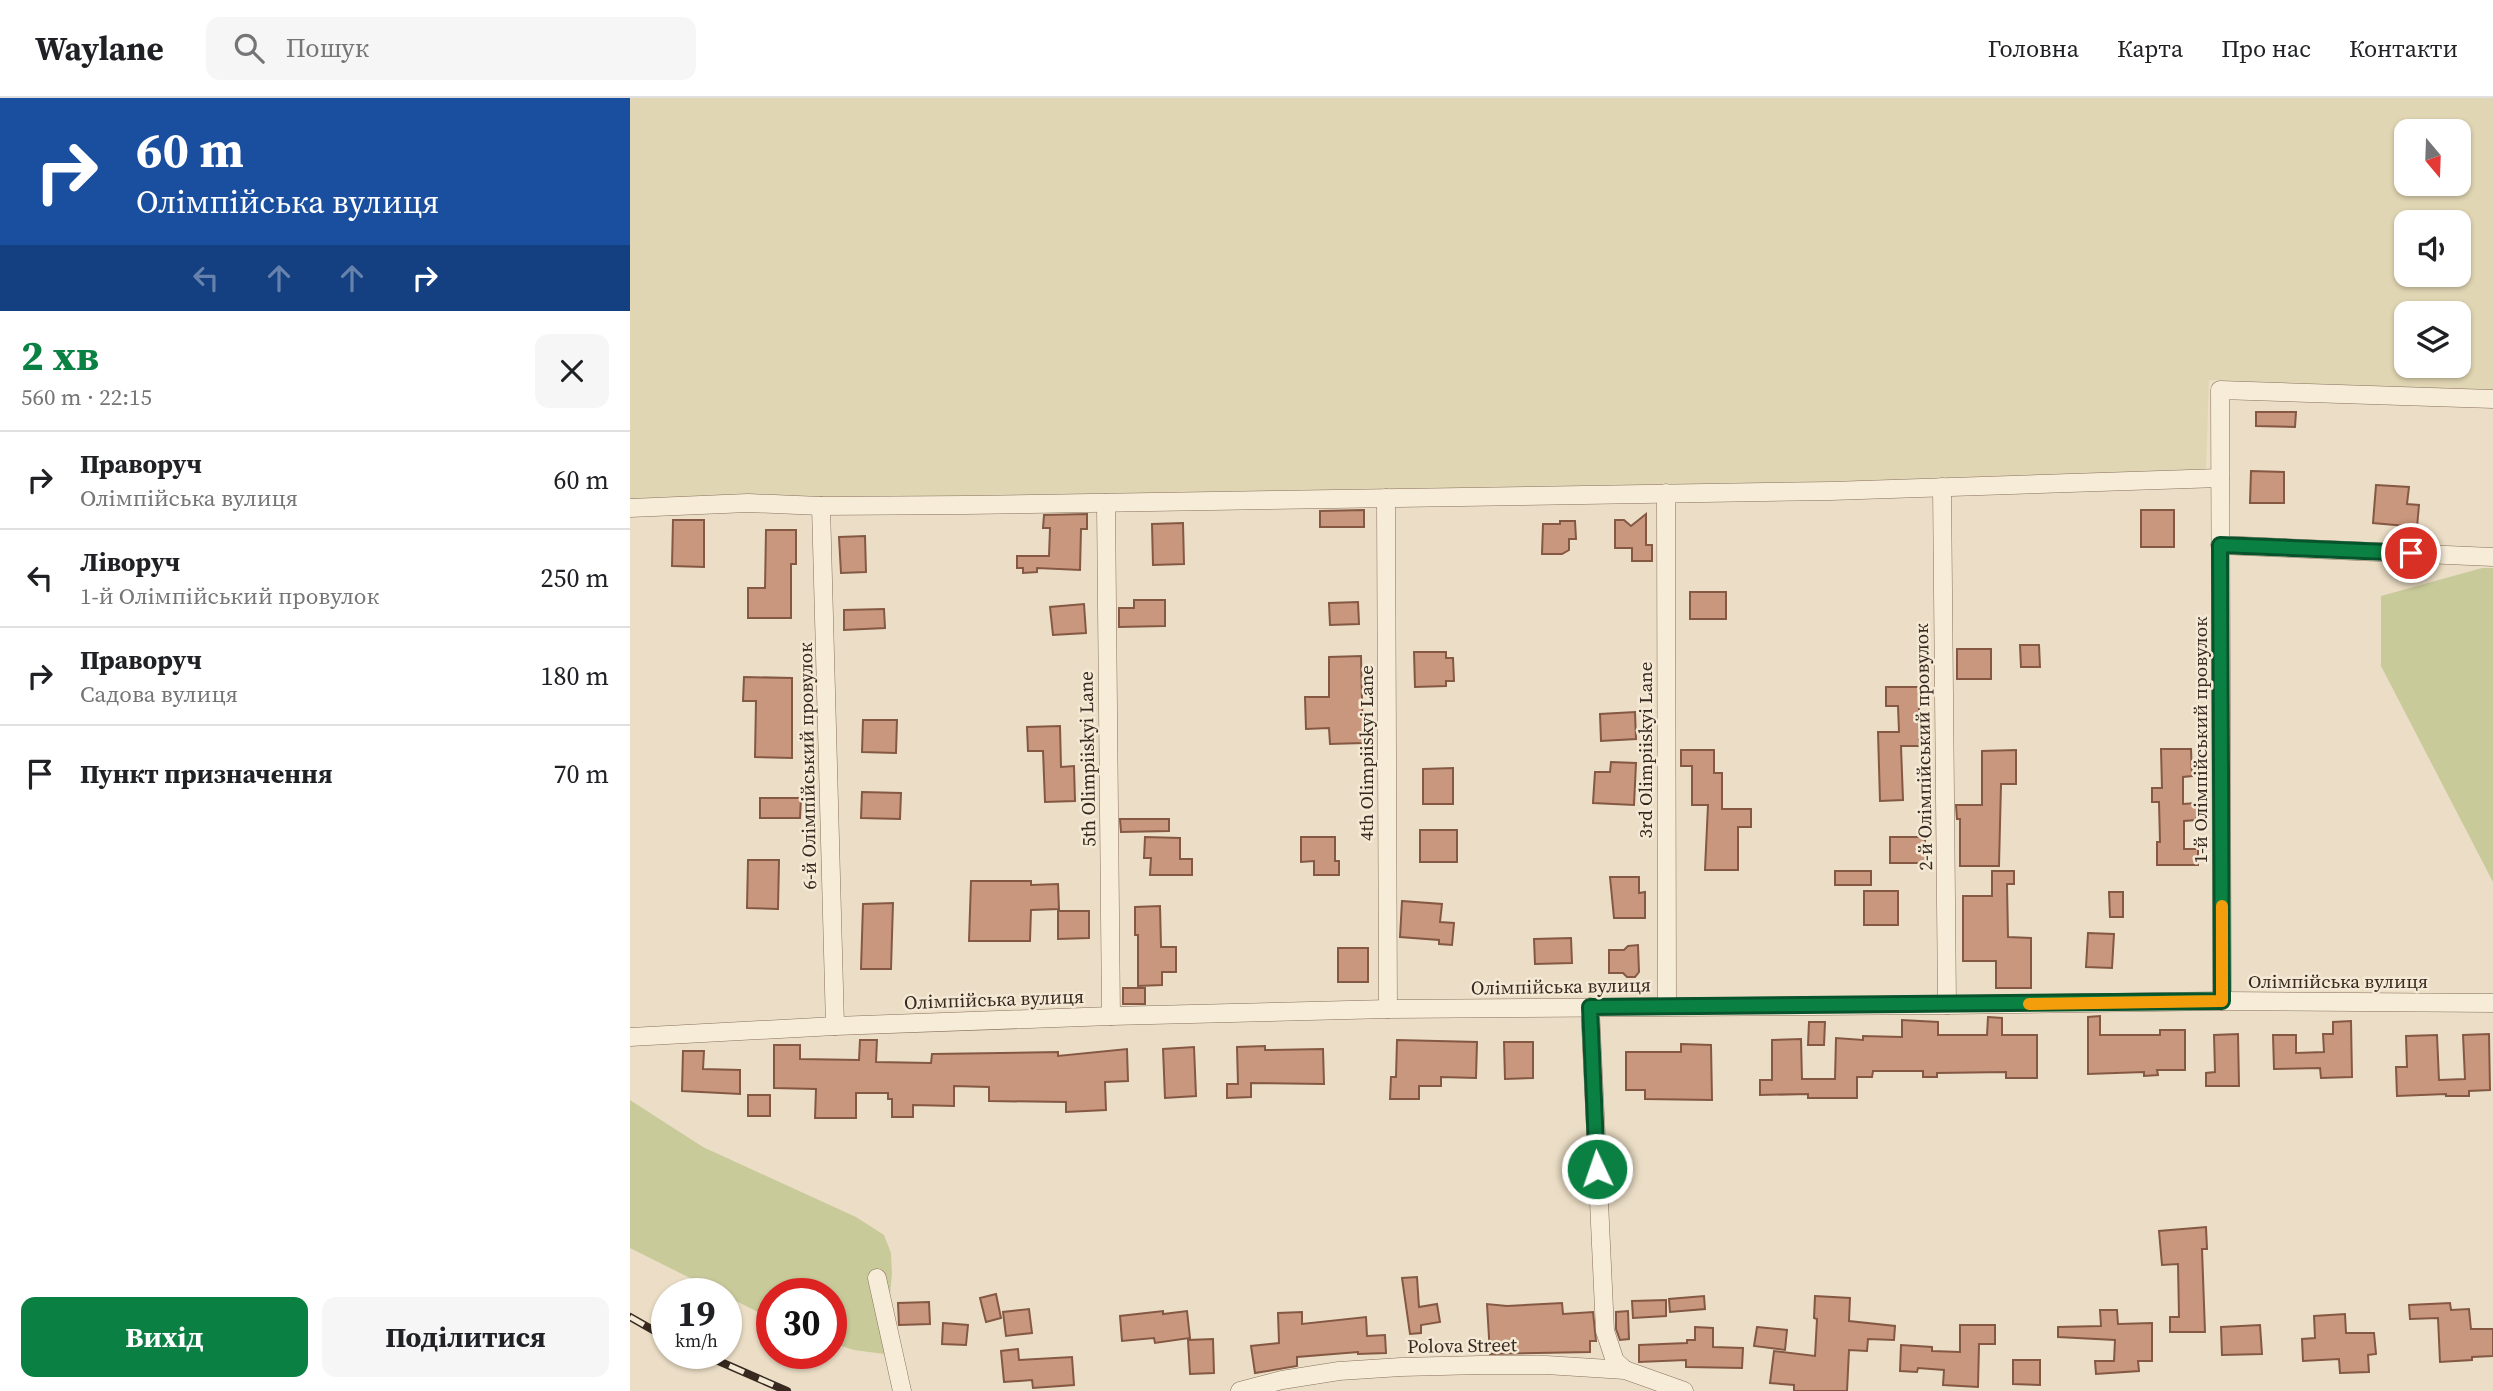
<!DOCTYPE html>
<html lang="uk">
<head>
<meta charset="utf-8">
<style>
  body { margin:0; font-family:"Source Serif 4",serif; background:#f6f6f6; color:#202124; height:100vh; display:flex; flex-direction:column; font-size:26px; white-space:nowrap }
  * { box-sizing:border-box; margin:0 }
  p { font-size:23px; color:#757577 }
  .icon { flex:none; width:38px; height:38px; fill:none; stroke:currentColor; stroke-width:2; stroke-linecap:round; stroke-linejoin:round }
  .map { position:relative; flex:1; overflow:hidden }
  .details { display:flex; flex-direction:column; background:#fff; width:630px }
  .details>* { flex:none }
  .guide { background:#1a4fa0; color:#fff; overflow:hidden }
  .needle { width:46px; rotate:161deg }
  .tools { position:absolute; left:1764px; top:21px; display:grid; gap:14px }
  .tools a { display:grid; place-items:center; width:77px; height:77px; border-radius:14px; background:#fff; box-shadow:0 2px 5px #0004; font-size:35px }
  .speed { position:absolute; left:21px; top:1180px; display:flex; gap:14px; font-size:35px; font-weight:700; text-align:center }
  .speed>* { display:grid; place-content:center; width:91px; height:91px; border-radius:50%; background:#fff; box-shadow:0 2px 5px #0004; line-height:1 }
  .speed small { font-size:18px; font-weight:400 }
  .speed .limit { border:10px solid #d22; background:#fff; color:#111 }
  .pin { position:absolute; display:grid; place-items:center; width:60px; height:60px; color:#fff; margin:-30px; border:4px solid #fff; border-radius:50%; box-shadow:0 2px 7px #0007 }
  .me { position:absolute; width:77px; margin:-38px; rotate:357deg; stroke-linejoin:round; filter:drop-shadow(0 0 5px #0008) }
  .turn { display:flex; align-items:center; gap:24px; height:147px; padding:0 21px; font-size:32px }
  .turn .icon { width:91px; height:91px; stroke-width:2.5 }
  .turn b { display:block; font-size:49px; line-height:60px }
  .lanes { display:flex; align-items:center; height:66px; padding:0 21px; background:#0003; justify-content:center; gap:35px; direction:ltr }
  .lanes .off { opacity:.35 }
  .round { display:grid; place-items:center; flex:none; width:74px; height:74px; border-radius:14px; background:#f6f6f6 }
  .head { display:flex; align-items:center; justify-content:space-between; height:119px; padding:0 21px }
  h1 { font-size:42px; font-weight:700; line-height:52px; color:#0b8043 }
  .action { display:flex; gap:14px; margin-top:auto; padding:14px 21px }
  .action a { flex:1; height:80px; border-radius:14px; background:#0b8043; color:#fff; font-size:28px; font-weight:700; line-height:80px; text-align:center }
  .action a+a { background:#f6f6f6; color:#202124 }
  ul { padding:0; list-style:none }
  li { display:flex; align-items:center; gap:21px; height:98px; padding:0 21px; border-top:2px solid #e0e0e0 }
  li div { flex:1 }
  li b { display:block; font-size:26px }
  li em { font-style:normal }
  header { display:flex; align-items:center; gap:42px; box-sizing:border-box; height:98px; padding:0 35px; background:#fff; border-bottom:2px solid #e0e0e0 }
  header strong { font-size:33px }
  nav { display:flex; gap:38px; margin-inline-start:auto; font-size:24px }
  .search { width:490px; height:63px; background:#f6f6f6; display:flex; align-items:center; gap:18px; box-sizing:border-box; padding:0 24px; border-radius:14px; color:#757577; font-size:26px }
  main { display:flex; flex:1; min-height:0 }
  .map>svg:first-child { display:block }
  .farmland { fill:#e1d6b3; fill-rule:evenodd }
  .green { fill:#c8ca9a }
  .building { fill:#c8977d; stroke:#845843; stroke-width:2 }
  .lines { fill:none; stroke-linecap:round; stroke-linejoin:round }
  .minor-casing { stroke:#86705c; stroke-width:19 }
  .minor { stroke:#f7ecd8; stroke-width:18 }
  .rail-casing { stroke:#37291f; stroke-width:8 }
  .rail { stroke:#f4e9d5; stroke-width:5; stroke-dasharray:16; stroke-linecap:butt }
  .route-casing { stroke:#07532c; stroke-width:18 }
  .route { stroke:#0b8043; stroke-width:12 }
  .slow { stroke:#f59e0b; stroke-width:12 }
  .labels { text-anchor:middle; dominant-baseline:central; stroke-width:5; stroke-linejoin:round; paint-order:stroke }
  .street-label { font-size:19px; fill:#37291f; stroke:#f4e9d5 }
</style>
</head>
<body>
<header>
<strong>Waylane</strong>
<div class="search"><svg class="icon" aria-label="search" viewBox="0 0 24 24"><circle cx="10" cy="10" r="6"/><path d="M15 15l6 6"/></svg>Пошук</div>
<nav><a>Головна</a><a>Карта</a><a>Про нас</a><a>Контакти</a></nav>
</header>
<main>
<section class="details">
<div class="guide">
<div class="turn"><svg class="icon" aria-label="right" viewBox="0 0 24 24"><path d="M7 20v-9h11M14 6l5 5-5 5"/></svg><div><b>60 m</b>Олімпійська вулиця</div></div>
<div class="lanes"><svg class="icon off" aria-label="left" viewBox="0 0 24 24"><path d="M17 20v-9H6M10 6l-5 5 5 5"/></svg><svg class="icon off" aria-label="ahead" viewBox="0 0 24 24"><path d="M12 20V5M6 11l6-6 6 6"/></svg><svg class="icon off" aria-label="ahead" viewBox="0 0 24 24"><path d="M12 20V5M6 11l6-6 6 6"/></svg><svg class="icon" aria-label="right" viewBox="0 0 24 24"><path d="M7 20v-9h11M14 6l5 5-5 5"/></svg></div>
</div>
<div class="head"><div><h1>2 хв</h1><p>560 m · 22:15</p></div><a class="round"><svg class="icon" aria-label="close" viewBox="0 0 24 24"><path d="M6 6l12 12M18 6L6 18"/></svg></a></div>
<ul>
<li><svg class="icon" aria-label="right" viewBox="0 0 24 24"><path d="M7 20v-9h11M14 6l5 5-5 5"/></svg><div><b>Праворуч</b><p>Олімпійська вулиця</p></div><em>60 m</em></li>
<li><svg class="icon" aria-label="left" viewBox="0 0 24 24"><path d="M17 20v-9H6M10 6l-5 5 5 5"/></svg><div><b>Ліворуч</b><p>1-й Олімпійський провулок</p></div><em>250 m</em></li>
<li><svg class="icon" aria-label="right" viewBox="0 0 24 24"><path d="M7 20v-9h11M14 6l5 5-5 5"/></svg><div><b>Праворуч</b><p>Садова вулиця</p></div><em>180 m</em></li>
<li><svg class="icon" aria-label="arrive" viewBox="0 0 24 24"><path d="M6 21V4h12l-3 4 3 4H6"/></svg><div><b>Пункт призначення</b></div><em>70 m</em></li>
</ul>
<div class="action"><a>Вихід</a><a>Поділитися</a></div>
</section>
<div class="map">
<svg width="1863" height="1293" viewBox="0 0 1863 1293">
  <rect width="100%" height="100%" fill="#ecdec6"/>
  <path class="farmland" d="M0,0H1863V293L1579,282L1576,372L1075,389L0,403ZM1776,33H1829V86H1776ZM1776,124H1829V177H1776ZM1776,215H1829V268H1776Z"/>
  <g class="green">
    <path d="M1852,470H1863V784L1751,568V498Z"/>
    <path d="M0,1002L73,1049L226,1119L254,1137L261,1155L262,1176L254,1256L224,1252L201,1245V1195H142V1221L96,1198V1195H90L0,1150Z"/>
  </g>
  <g class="building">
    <path d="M1626,314H1666L1665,329L1626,328Z"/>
    <path d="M1621,373L1654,374V405H1620Z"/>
    <path d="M1746,387L1779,389L1777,406L1789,407L1787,429L1743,425Z"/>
    <path d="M734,412V429H690V413Z"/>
    <rect x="1511" y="412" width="33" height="37"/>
    <path d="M457,416V431H451L450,472L407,470V474L393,475V470H387V458H419L420,430H413L414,417Z"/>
    <path d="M1016,416V447H1022V463H1002V450H985V422H994L1001,428Z"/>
    <path d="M43,422H74V469L42,468Z"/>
    <path d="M930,423H945L946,441H939V452L932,456H912L913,426H930Z"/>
    <path d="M553,425L554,466L523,467L522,426Z"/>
    <path d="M136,432H166V466H161V520H118V490H135Z"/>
    <path d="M235,438L236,474L211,475L209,439Z"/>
    <rect x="1060" y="494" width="36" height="27"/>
    <path d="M504,502H535V528L489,529V510H504Z"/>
    <path d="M728,504L729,526L700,527L699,505Z"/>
    <path d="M454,506L456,535L423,537L420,509Z"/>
    <path d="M254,511L255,530L214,532V512Z"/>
    <path d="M1390,547H1409L1410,569H1391Z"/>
    <rect x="1327" y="551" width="34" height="30"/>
    <path d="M784,554H816V560H823L824,583H816V588L785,589Z"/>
    <path d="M731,558L733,645L700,646L699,630L676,631L675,599H699V559Z"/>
    <path d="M114,579L162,580V660L125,659L126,603H113Z"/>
    <path d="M1256,589H1289V648H1271L1273,702L1250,703L1248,634H1269L1268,608H1256Z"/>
    <path d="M1005,614L1006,641L971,643L970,616Z"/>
    <path d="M233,622H267L266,655L232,654Z"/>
    <path d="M430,628L431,669L444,668L445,703L415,704L413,653H398L397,629Z"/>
    <path d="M1531,651H1561L1562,678L1553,679V706L1566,705V722L1554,723V751H1568V767H1527V744H1530L1529,704H1522V690H1532Z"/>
    <path d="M1051,652H1084V675H1092V711H1121V729H1108V772H1075L1078,707H1062V668H1051Z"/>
    <path d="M1386,652V686H1371L1369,768H1330V721H1327L1326,707H1352V653Z"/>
    <path d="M981,664L1006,665L1004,707L963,705L965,674H980Z"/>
    <path d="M823,670V706H793V671Z"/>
    <path d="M232,694L271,695L270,721L231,720Z"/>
    <path d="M130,700H171L170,720H130Z"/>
    <path d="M490,721H539V733L491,734Z"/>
    <rect x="790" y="732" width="37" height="32"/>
    <path d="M515,739L550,740V761H562V777H520L521,760H514Z"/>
    <path d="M671,739H705V763H709V777H684V763L671,764Z"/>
    <rect x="1260" y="739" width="35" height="26"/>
    <path d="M118,762H149L148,811L117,810Z"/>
    <rect x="1205" y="773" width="36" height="14"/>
    <path d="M1362,773H1384V786H1377L1378,839L1401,840V890H1366V863H1333V798H1362Z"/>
    <path d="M980,779H1009V795L1015,794V820H984Z"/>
    <path d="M341,783H401V787L428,786L429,811L401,812L400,843H339Z"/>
    <rect x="1234" y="793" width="34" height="34"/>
    <path d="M1479,794H1493V819H1480Z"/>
    <path d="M772,803L812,806L810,824L824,825L822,847L809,846V842L770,839Z"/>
    <path d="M263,805L261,871H231L233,806Z"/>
    <path d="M530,808L531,849H546V874H532V887L508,888V837H505V809Z"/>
    <path d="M428,813H459V840L428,841Z"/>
    <path d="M1458,835L1484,836L1482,870L1456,869Z"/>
    <path d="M941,840L942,865L905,866L904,841Z"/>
    <path d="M1008,847L1009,874L1005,879H997L993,875H979V852H994L998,848Z"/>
    <rect x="708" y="850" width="30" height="34"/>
    <rect x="493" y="890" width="22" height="16"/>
    <path d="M1470,918V937H1530V932H1555V972H1527L1528,977L1514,978V974L1458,976V919Z"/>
    <path d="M1358,919L1372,920V937H1407V980H1376V974L1307,975V979H1293V973H1243L1242,979H1227V1000H1178V996L1130,997V982H1142V942L1171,941L1172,981H1205L1206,940L1233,942V938L1272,939V922L1308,924V937H1357Z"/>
    <path d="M1721,923L1722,979L1691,980L1690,970L1644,971L1643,937H1666V955L1694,954L1693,936H1703V924Z"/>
    <path d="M1179,924H1195L1194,947H1178Z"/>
    <path d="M1608,936L1609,988H1576V975L1585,974L1584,937Z"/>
    <path d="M1859,936L1860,992L1839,993V998H1816V996L1767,998L1766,969H1777L1776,938L1807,937L1809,982L1835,981L1833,937Z"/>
    <path d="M230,942H247L246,964L301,965L302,956L428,954V958L497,951L498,983L475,984L476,1012L436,1014V1004L359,1003V989L324,988V1008L283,1007V1019H262V1001H258V995H226V1020H185L186,991L144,990V947H170V961L229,962Z"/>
    <path d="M767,942L847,944L846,980L811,979V988H789V1001H760L761,979H766Z"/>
    <path d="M874,944H903V980L875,981Z"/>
    <path d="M1051,946L1081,947L1082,1002L1015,1001V992H996V954H1051Z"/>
    <path d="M635,948V952L693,951L694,986L621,985V999L597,1000V986H608L607,949Z"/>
    <path d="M564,949L566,998L535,1000L533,951Z"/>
    <path d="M53,953H74L73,971L110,972V996L52,993Z"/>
    <rect x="118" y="997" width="22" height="21"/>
    <path d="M1576,1129L1577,1151H1572L1575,1234H1540V1219H1549L1548,1166L1532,1167L1529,1133Z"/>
    <path d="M787,1179L789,1209L807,1206L810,1224L791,1227V1235L780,1236L772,1180Z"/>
    <path d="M366,1196L371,1220L356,1224L350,1200Z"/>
    <path d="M1074,1198L1075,1211L1040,1214L1039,1201Z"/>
    <path d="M1185,1198L1220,1200L1219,1223L1265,1228L1264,1242L1238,1241L1237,1253L1219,1252L1217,1293H1164V1287L1140,1285L1144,1253L1185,1258L1187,1221L1184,1220Z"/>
    <path d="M1036,1202V1218L1003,1220L1002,1203Z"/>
    <path d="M299,1204L300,1226L269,1227L268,1205Z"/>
    <path d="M932,1205L933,1216L963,1214L966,1243H960V1254L860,1256L857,1206L877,1208Z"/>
    <path d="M1820,1205L1821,1212L1839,1211L1841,1231H1863V1258L1842,1259V1262L1810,1264L1808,1220L1780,1221L1779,1207Z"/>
    <path d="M399,1211L402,1235L376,1238L373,1214Z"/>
    <path d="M1470,1212H1487L1488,1226L1522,1225V1263H1508L1509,1273L1466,1276L1465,1263H1484L1485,1242L1428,1239V1229L1471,1228Z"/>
    <path d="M533,1213V1216L557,1213L560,1240L525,1245L524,1240L492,1243L490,1218Z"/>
    <path d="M998,1213L999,1241L990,1242L986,1231V1214Z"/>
    <path d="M672,1214V1226L736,1219L737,1238L755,1237L756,1255L728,1256V1254L667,1259V1268L625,1275L621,1248L649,1245L648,1215Z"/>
    <path d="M1715,1216L1716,1235H1744L1746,1256L1738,1257L1739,1274L1710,1275L1709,1261L1673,1263L1672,1241L1685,1240L1684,1218Z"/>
    <path d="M313,1225L338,1227L336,1247L312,1246Z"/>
    <path d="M1330,1227H1365V1246H1349L1348,1289L1313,1287L1314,1272L1288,1270L1287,1274L1270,1273L1271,1247L1302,1249V1253L1330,1254Z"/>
    <path d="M1630,1227L1632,1256L1592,1257L1591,1229Z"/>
    <path d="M1065,1229L1083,1230V1249L1113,1250L1112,1270L1056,1269V1262L1009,1264V1247L1057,1245V1242H1065Z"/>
    <path d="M1127,1229L1157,1232L1155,1252L1124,1248Z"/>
    <path d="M583,1241L584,1275L560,1276L558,1242Z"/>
    <path d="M388,1251L389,1262L442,1259L444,1287L403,1290L402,1282L374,1284L371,1253Z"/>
    <path d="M1383,1262H1410V1287L1383,1286Z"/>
  </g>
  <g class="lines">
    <defs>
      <g id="minor">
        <path d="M1312,389L1317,907"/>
        <path d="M1036,395L1037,908"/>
        <path d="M756,400L758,911"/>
        <path d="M476,405L481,918"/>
        <path d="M191,408L205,928"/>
        <path d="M0,410L118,405L191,408L335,407L1201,393L1590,380"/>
        <path d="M1590,447L1863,459"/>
        <path d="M1592,903L1590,292L1863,301"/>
        <path d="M960,909L975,1233L985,1263L995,1272"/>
        <path d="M0,939L205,928L481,918L758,911L1317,907L1592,903L1863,905"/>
        <path d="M247,1180L272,1293"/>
        <path d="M610,1293L652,1282L709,1273L771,1269L851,1267H916L995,1272L1054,1293"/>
      </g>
    </defs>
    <use href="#minor" class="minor-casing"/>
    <use href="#minor" class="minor"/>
    <defs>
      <g id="rail">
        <path d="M0,1219L37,1240"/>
        <path d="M70,1255L157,1293"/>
      </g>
    </defs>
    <use href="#rail" class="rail-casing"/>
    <use href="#rail" class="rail"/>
  </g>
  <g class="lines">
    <defs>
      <path id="route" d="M967,1071L960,909L1592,903L1590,447L1781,455"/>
    </defs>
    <use href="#route" class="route-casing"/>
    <use href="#route" class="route"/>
    <path class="slow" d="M1399,906L1592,903V808"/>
  </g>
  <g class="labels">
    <g class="street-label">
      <text transform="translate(1570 642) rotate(-90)">1-й Олімпійський провулок</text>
      <text transform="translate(1293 649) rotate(-91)">2-й Олімпійський провулок</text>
      <text transform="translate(1015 652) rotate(-90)">3rd Olimpiiskyi Lane</text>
      <text transform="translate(736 655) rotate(-90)">4th Olimpiiskyi Lane</text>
      <text transform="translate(457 661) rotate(-91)">5th Olimpiiskyi Lane</text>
      <text transform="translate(177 668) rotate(-91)">6-й Олімпійський провулок</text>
      <text x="1708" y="883">Олімпійська вулиця</text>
      <text transform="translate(931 888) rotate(-1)">Олімпійська вулиця</text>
      <text transform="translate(364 901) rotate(-2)">Олімпійська вулиця</text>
      <text transform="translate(832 1247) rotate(-1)">Polova Street</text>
    </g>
  </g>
</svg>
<div class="tools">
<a><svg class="needle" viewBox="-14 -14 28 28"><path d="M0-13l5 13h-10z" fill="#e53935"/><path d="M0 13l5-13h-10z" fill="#757577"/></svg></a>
<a><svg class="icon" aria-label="sound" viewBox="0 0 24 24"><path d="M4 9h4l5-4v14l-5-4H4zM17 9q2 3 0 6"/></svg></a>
<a><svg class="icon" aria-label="layers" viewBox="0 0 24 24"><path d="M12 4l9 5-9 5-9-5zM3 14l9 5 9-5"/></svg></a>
</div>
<div class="speed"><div>19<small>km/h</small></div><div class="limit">30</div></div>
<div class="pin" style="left:1781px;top:455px;background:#d93025"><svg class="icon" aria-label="arrive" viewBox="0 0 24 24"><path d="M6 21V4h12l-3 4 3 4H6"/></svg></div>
<svg class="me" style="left:967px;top:1071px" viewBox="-20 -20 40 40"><circle r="17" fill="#0b8043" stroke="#fff" stroke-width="3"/><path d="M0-11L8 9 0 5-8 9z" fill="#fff"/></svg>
</div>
</main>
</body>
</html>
